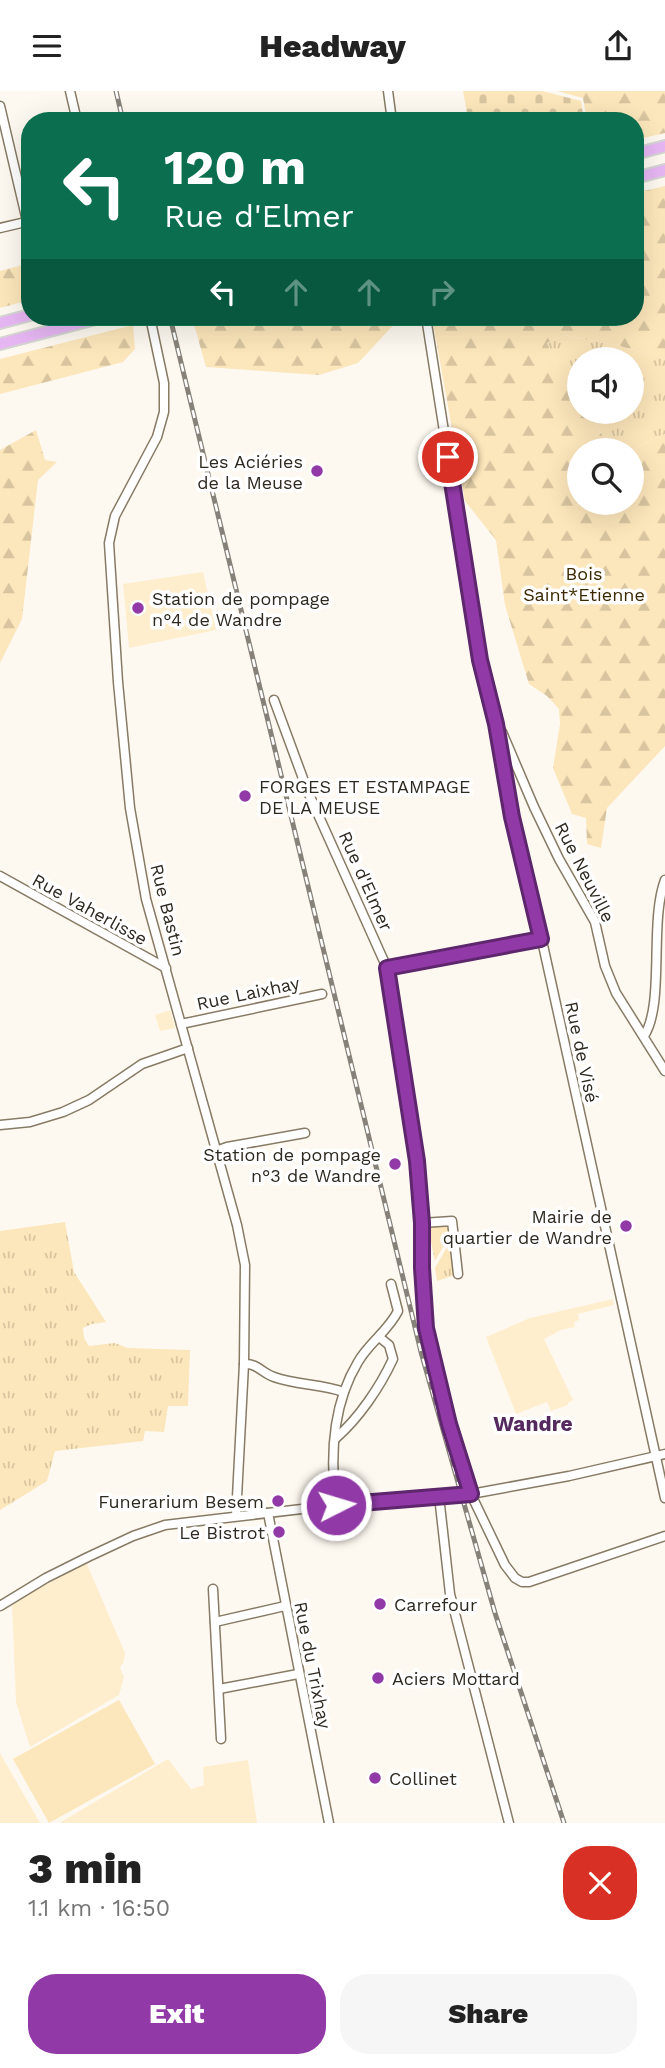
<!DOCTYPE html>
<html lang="en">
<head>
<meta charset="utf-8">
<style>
  body { margin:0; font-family:"Work Sans",sans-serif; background:#f6f6f6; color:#222; height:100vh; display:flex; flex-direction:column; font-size:26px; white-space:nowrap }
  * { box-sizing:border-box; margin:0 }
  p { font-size:23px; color:#767676 }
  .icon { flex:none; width:38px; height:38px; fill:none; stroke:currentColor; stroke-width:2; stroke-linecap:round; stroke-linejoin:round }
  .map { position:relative; height:1732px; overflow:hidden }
  .drawer { display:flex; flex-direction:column; background:#fff; flex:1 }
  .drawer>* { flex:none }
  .top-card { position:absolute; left:21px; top:21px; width:623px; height:214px; border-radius:28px; box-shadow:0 7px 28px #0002; background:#0b6e4f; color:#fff; overflow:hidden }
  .buttons { position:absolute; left:567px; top:256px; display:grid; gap:14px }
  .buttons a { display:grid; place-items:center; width:77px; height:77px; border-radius:50%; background:#fff; box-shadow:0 7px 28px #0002; font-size:35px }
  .pin { position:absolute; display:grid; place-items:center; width:60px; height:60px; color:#fff; margin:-30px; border:4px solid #fff; border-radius:50%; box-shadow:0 2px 7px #0007 }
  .me { position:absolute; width:77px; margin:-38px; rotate:85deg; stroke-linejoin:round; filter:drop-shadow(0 0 5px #0008) }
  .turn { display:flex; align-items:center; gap:24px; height:147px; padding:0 28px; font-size:32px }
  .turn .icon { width:91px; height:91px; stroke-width:2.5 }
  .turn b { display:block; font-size:49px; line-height:60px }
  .lanes { display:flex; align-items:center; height:66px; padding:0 28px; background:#0003; justify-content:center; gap:35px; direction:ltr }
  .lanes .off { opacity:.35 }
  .round { display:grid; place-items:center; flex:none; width:74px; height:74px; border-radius:28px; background:#f6f6f6 }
  .headline { display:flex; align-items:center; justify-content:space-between; height:119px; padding:0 28px }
  h1 { font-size:42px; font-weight:800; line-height:52px }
  .button { display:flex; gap:14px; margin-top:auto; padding:14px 28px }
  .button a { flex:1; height:80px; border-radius:28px; background:#913aa7; color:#fff; font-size:28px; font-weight:800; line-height:80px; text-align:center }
  .button a+a { background:#f6f6f6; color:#222 }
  header { display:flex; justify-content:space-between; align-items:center; height:91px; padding:0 28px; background:#fff; font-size:32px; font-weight:800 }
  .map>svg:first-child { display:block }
  .built { fill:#ffeece }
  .grass { fill:url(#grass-tufts); fill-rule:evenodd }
  .forest { fill:url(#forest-firs) }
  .cemetery { fill:url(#cemetery-stones) }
  .garden { fill:#fce6bb }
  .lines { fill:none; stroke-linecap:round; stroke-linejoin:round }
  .minor-casing { stroke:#877b65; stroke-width:11 }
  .highway-casing { stroke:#d5d4d3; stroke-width:14 }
  .minor { stroke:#fff; stroke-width:8 }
  .highway { stroke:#e6b6f3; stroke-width:10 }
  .rail-casing { stroke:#878279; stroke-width:5 }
  .rail { stroke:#fff; stroke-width:2.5; stroke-dasharray:8; stroke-linecap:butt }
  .route-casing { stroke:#5e266d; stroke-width:18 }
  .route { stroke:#913aa7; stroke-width:12 }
  .poi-dot { fill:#913aa7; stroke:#fff; stroke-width:2.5 }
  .labels { text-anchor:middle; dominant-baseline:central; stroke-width:7; stroke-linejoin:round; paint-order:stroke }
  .poi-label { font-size:18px; fill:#2f2a21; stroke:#fff; text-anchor:end }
  .park-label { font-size:18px; fill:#3a2801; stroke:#fff }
  .street-label { font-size:18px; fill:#2f2a21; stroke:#fff }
  .quarter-label { font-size:21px; font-weight:bold; fill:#53295e; stroke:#fff }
</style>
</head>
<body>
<header><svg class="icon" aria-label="menu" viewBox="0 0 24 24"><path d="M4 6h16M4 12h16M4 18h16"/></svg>Headway<svg class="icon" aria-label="share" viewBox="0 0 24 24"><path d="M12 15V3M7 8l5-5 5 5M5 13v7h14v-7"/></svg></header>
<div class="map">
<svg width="665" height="1732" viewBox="0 0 665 1732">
  <defs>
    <pattern id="grass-tufts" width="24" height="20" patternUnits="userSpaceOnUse" patternTransform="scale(1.75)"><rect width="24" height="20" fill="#fce6bb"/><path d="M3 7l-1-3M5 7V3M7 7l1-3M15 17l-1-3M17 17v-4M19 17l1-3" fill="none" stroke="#d8c5a0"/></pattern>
    <pattern id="forest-firs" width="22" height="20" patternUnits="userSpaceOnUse" patternTransform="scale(1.75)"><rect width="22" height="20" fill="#fce6bb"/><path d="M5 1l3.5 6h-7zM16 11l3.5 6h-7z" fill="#d8c5a0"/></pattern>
    <pattern id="cemetery-stones" width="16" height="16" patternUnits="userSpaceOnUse" patternTransform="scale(1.75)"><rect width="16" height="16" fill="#fce6bb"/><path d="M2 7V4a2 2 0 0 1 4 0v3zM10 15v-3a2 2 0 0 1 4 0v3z" fill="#d8c5a0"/></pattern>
  </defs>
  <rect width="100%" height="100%" fill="#fef9f0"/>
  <g class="built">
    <path d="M203,481L216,539L129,557L123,493Z"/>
    <path d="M170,919L175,937L160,940L155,924Z"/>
    <path d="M613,1208L614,1214L578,1223L579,1229L574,1231L575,1236L561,1239L544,1248L573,1309L568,1312V1314L551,1320L547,1311L516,1323L486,1246L530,1227Z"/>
    <path d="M86,1471L125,1562L124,1570L120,1577L124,1586L119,1604L30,1656L16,1611L12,1513Z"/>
    <path d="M0,1662L40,1732H0Z"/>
    <path d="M168,1668L191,1698L204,1694L203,1676L248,1669L257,1732H59Z"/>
  </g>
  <g class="grass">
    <path d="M564,244L620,255L665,268V343L630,359H611L592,327L575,319L547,252ZM579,268H632V320H579Z"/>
    <path d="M65,1131L74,1181L106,1231L92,1233L83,1237L84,1247L89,1255L115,1252L128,1257L190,1259L188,1315H168L164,1341L145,1340L143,1350L55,1360L47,1390L0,1419V1140Z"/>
    <path d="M447,1133L449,1145L435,1170L428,1136Z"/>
    <path d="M450,1151L455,1184L437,1190L435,1177Z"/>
  </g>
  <g class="forest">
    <path d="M557,0H665V42L635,49V30H587L583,7Z"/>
    <path d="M665,95V268L620,255L564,244L547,252L575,318L592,327L611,359H579V411H632L630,359L665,343V655L607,717L601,757L587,753L586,727L572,723L553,677L560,633L559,618L547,605L529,593L505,514L496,449L465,410L432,226H635V102Z"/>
    <path d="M30,172V209L0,217V180Z"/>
    <path d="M192,226H401L358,272L319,284L206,276Z"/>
    <path d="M133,234L135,258L123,271L0,303V268Z"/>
    <path d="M36,339L45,369L57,371L38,389L22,528L0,572V359Z"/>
  </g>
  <path class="cemetery" d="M463,0H542L581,10L584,30H463L468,27Z"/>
  <path class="garden" d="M119,1609L155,1673L49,1732L13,1668Z"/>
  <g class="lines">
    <defs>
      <g id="minor">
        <path d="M70,0L77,30"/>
        <path d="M388,0L392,30"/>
        <path d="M0,15L27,130"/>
        <path d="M0,137L30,130"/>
        <path d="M150,226L164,292V321L157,346L115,425L109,452L118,591L130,717L146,808L237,1134L245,1174L244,1273L236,1425"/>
        <path d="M426,226L480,569L496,633L512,726L526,777L665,1407"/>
        <path d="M274,609L308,701L387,877L417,1070L422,1132V1177L426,1237L433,1268L467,1395L505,1474L515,1487L522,1491H529L665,1445"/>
        <path d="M497,635L502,641L534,716L559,768L595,831L605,875L616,902L665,980"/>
        <path d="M0,785L166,877"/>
        <path d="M387,877L541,848"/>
        <path d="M181,933L322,903"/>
        <path d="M644,945C665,913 649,831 665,789"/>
        <path d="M0,1034L30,1031L63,1021L89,1009L142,973L188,957"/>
        <path d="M216,1060L227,1056L305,1042"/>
        <path d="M422,1132L452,1130L458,1183"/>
        <path d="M244,1273C257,1272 262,1282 274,1286C296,1294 321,1293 344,1301"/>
        <path d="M336,1347C359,1327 380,1296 393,1268L389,1254L379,1246"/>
        <path d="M439,1405L450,1503L509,1732"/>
        <path d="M336,1414C330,1366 332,1314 358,1271C369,1252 388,1240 398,1220L391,1193"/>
        <path d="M268,1422L329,1732"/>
        <path d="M213,1498L221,1648"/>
        <path d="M0,1515L46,1487L88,1466L133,1445L165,1434L336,1414L471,1403L569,1385L665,1363"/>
        <path d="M215,1531L285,1515"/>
        <path d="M219,1598L298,1583"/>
      </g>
      <g id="highway">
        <path d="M635,63L665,55"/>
        <path d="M635,87L665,79"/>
        <path d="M0,232L30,224"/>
        <path d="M0,253L103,226"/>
      </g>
    </defs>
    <use href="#minor" class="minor-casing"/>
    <use href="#highway" class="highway-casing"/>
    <use href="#minor" class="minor"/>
    <use href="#highway" class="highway"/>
    <defs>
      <g id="rail">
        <path d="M116,0L123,30"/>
        <path d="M170,226L421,1261L495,1522L564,1732"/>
      </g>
    </defs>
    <use href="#rail" class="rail-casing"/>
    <use href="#rail" class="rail"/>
  </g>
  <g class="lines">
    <defs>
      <path id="route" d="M336,1414L471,1403L449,1333L426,1237L422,1177V1132L417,1070L387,877L541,848L512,726L496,633L480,569L448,366"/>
    </defs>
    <use href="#route" class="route-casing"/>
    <use href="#route" class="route"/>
  </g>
  <g class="poi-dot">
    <circle cx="317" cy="380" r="7"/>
    <circle cx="138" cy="517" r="7"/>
    <circle cx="245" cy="705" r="7"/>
    <circle cx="395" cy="1073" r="7"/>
    <circle cx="626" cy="1135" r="7"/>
    <circle cx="278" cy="1410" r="7"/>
    <circle cx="279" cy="1441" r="7"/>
    <circle cx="380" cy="1513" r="7"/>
    <circle cx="378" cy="1587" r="7"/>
    <circle cx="375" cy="1687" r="7"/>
  </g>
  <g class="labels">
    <g class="poi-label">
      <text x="303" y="370">Les Aciéries<tspan x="303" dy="21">de la Meuse</tspan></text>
      <text x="152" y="507" text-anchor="start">Station de pompage<tspan x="152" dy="21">n°4 de Wandre</tspan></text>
      <text x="259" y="695" text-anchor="start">FORGES ET ESTAMPAGE<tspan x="259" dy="21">DE LA MEUSE</tspan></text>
      <text x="381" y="1063">Station de pompage<tspan x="381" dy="21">n°3 de Wandre</tspan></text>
      <text x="612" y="1125">Mairie de<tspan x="612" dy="21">quartier de Wandre</tspan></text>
      <text x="264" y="1410">Funerarium Besem</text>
      <text x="265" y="1441">Le Bistrot</text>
      <text x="394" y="1513" text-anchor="start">Carrefour</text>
      <text x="392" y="1587" text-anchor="start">Aciers Mottard</text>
      <text x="389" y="1687" text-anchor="start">Collinet</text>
    </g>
    <g class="park-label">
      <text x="584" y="482">Bois<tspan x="584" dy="21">Saint*Etienne</tspan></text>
    </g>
    <g class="street-label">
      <text transform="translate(585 781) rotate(63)">Rue Neuville</text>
      <text transform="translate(366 790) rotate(66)">Rue d'Elmer</text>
      <text transform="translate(90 818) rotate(29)">Rue Vaherlisse</text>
      <text transform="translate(168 819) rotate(76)">Rue Bastin</text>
      <text transform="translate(248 902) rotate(-12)">Rue Laixhay</text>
      <text transform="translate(582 961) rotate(78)">Rue de Visé</text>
      <text transform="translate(313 1574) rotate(79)">Rue du Trixhay</text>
    </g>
    <g class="quarter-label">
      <text x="533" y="1332">Wandre</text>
    </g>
  </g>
</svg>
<div class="buttons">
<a><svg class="icon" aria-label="sound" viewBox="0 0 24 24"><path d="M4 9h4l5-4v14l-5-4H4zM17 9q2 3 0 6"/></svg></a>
<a><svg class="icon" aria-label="search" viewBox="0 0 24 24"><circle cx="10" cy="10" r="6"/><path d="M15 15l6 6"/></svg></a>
</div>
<div class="pin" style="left:448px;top:366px;background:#d93025"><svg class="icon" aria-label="arrive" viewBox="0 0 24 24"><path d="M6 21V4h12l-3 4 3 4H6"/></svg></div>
<svg class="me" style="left:336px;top:1414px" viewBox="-20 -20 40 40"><circle r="17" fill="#913aa7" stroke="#fff" stroke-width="3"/><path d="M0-11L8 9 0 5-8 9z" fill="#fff"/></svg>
<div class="top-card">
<div class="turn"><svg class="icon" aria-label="left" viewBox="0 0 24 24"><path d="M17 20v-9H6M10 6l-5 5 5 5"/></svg><div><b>120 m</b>Rue d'Elmer</div></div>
<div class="lanes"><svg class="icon" aria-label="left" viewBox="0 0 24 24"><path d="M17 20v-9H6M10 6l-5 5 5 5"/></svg><svg class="icon off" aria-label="ahead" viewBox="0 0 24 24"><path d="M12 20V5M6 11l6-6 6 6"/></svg><svg class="icon off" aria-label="ahead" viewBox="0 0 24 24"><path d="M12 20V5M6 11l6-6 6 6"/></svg><svg class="icon off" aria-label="right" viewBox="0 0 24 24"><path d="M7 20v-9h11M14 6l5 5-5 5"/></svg></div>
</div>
</div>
<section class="drawer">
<div class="headline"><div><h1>3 min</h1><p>1.1 km · 16:50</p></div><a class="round" style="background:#d93025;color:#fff"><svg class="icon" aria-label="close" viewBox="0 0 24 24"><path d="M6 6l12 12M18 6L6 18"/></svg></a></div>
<div class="button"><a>Exit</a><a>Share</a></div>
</section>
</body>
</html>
